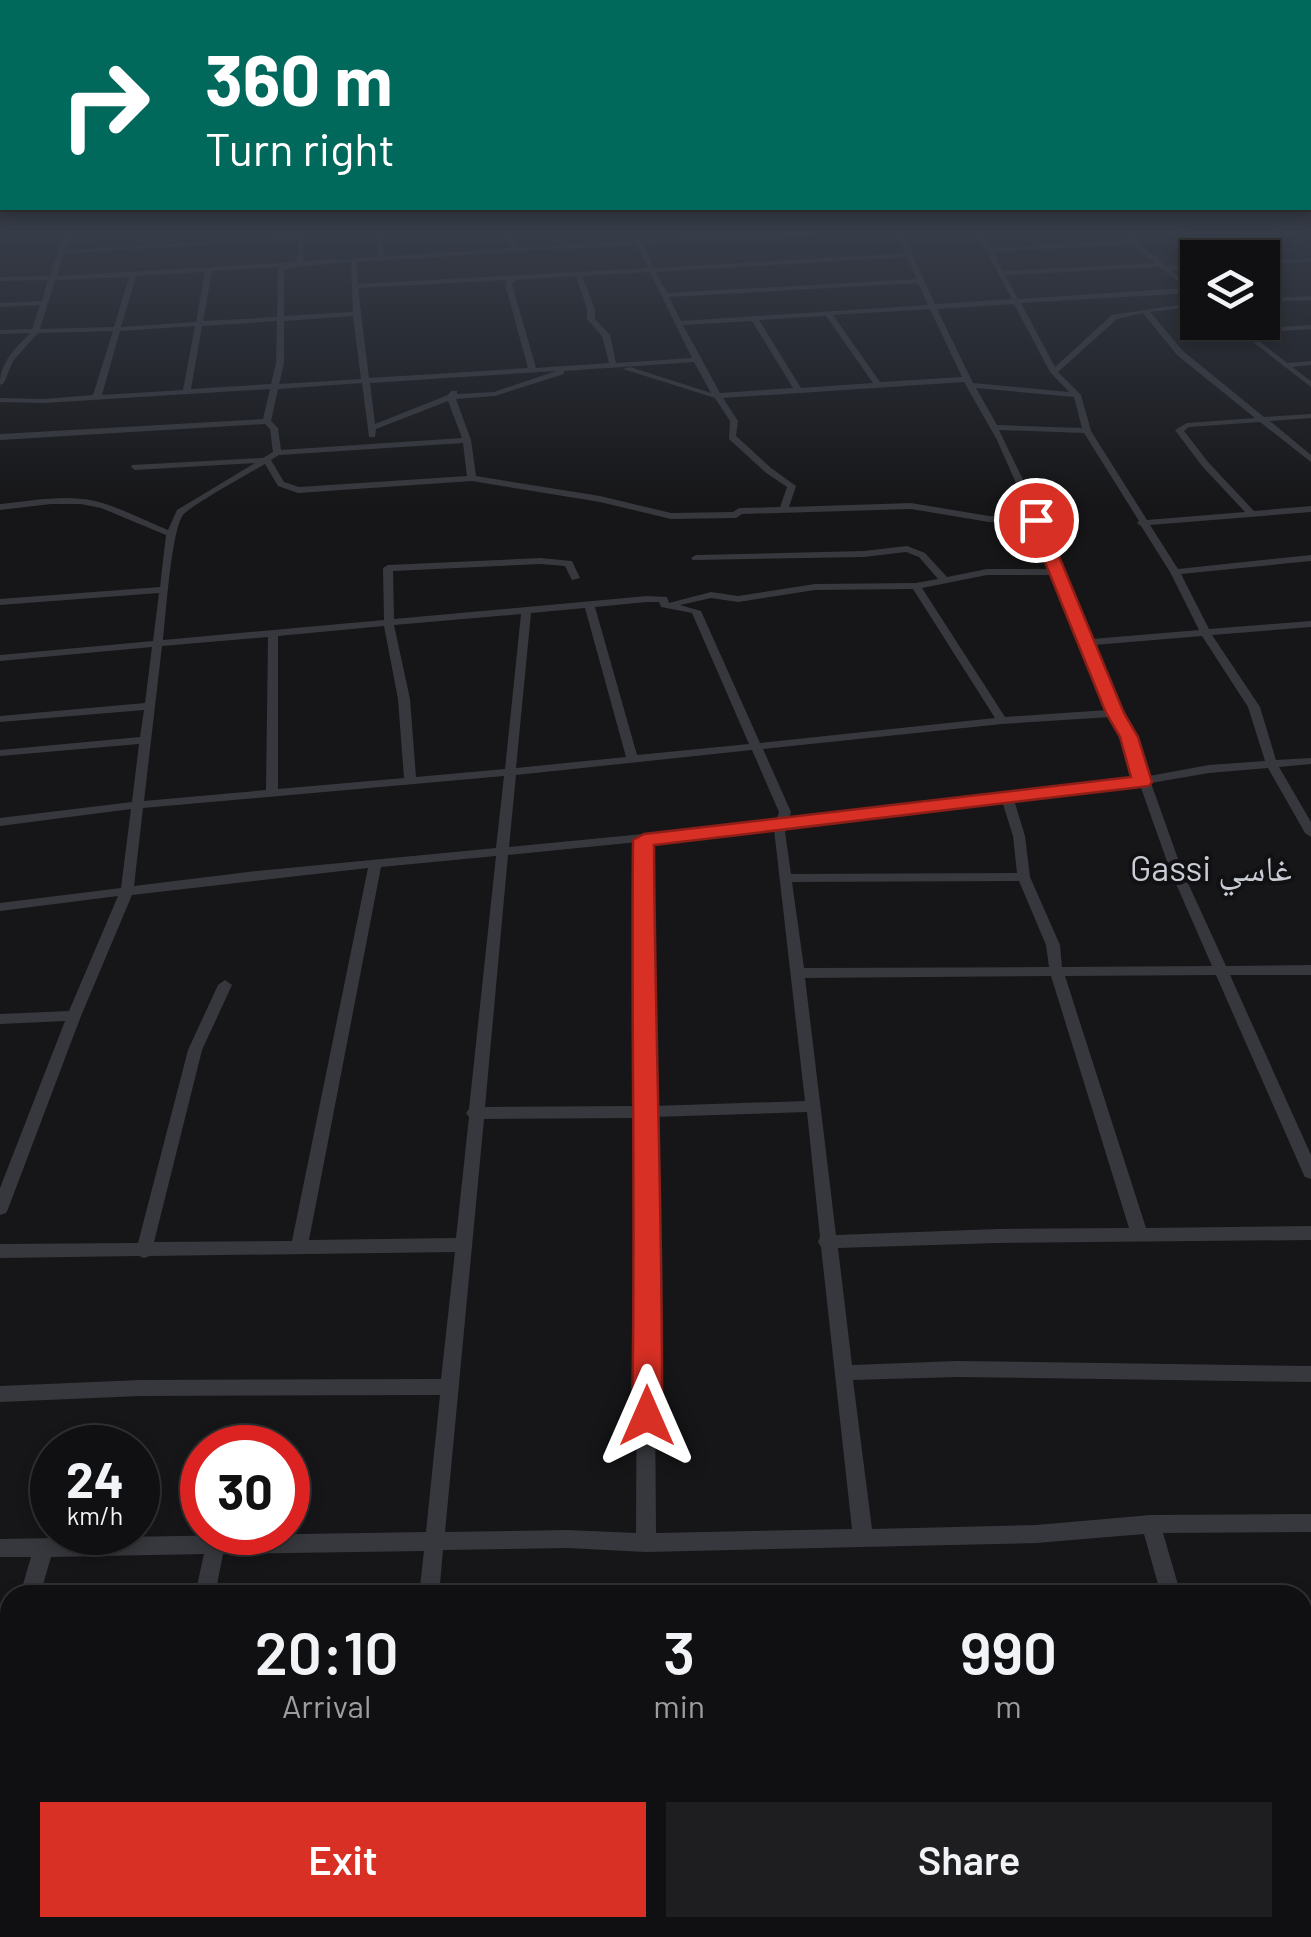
<!DOCTYPE html>
<html lang="en">
<head>
<meta charset="utf-8">
<style>
  body { margin:0; font-family:Barlow,"Noto Naskh Arabic",sans-serif; background:#1e1e20; color:#f1f3f6; height:100vh; display:flex; flex-direction:column; font-size:38px; white-space:nowrap }
  * { box-sizing:border-box; margin:0 }
  p { font-size:32px; color:#9c9d9f }
  .icon { flex:none; width:55px; height:55px; fill:none; stroke:currentColor; stroke-width:2; stroke-linecap:round; stroke-linejoin:round }
  .map { position:relative; flex:1; overflow:hidden }
  .details { position:absolute; left:0px; top:1585px; width:1312px; height:352px; display:flex; flex-direction:column; background:#101012; border-radius:30px 30px 0 0; box-shadow:0 5px 15px #0003,0 0 0 2px #303032 }
  .details>* { flex:none }
  .top-card { position:absolute; left:0px; top:0px; width:1312px; height:210px; box-shadow:0 5px 15px #0003,0 0 0 2px #303032; background:#00695c; color:#fff; overflow:hidden }
  .buttons { position:absolute; left:1180px; top:240px; display:grid; gap:20px }
  .buttons a { display:grid; place-items:center; width:100px; height:100px; border-radius:0px; background:#101012; box-shadow:0 5px 15px #0003,0 0 0 2px #303032; font-size:50px }
  .speed { position:absolute; left:30px; top:1425px; display:flex; gap:20px; font-size:50px; font-weight:700; text-align:center }
  .speed>* { display:grid; place-content:center; width:130px; height:130px; border-radius:50%; background:#101012; box-shadow:0 5px 15px #0003,0 0 0 2px #303032; line-height:1 }
  .speed small { font-size:25px; font-weight:400 }
  .speed .limit { border:15px solid #d22; background:#fff; color:#111 }
  .pin { position:absolute; display:grid; place-items:center; width:85px; height:85px; color:#fff; margin:-42px; border:5px solid #fff; border-radius:50%; box-shadow:0 2px 10px #0007 }
  .me { position:absolute; width:110px; margin:-55px; rotate:0deg; stroke-linejoin:round; filter:drop-shadow(0 0 8px #0008) }
  .turn { display:flex; align-items:center; gap:35px; height:210px; padding:0 40px; font-size:45px }
  .turn .icon { width:130px; height:130px; stroke-width:2.5 }
  .turn b { display:block; font-size:70px; line-height:85px }
  .eta { display:flex; justify-content:space-evenly; align-items:center; height:170px; text-align:center }
  .eta b { font-size:60px; font-weight:600; line-height:70px }
  .cta { display:flex; gap:20px; margin-top:auto; padding:20px 40px }
  .cta a { flex:1; height:115px; border-radius:0px; background:#d93025; color:#fff; font-size:40px; font-weight:600; line-height:115px; text-align:center }
  .cta a+a { background:#1e1e20; color:#f1f3f6 }
  .map>svg:first-child { display:block }
  .lines { fill:none; stroke-linecap:round; stroke-linejoin:round }
  .minor { fill:#37383d; fill-rule:evenodd }
  .route { fill:#d93025; stroke:#8d1f18; stroke-width:2.5 }
  .labels { text-anchor:middle; dominant-baseline:central; stroke-width:8; stroke-linejoin:round; paint-order:stroke }
  .neighbourhood-label { font-size:35px; fill:#c9ccd4; stroke:#111113 }
</style>
</head>
<body>
<div class="map">
<svg width="1311" height="1937" viewBox="0 0 1311 1937">
  <rect width="100%" height="100%" fill="#161618"/>
  <g class="lines">
    <g class="minor">
      <path d="M64,234H70L65,250L206,242L209,244L64,254L57,276L297,262L298,241L269,242L266,240L298,237V234H304L303,261L378,257L376,234H382L385,256L512,248L504,234H510L519,248L634,241L637,238L641,241L782,234H836L643,244L654,268L905,253L897,234H903L935,304L1012,299L977,234H983L991,248L1128,240L1126,238L1129,236L1167,266L1198,264V268L1171,270L1195,290L1193,293L1021,303L1055,367L1112,315L1198,302V306L1150,312L1183,351L1264,417L1311,414V418L1270,421L1311,455V462L1260,422L1189,427L1184,431L1208,462L1254,511L1311,506V512L1150,525L1178,569L1311,555V561L1181,574L1209,629L1311,621V627L1212,635L1260,707L1276,760L1311,758V764L1279,767L1311,822V837L1305,833L1268,768L1209,773L1151,783L1182,870L1226,966L1311,965V975H1230L1311,1155V1179L1305,1177L1303,1173L1216,975L1065,976L1146,1228L1311,1226V1240L998,1243L838,1248L852,1365L957,1361L1311,1366V1382L957,1377L853,1380L872,1529L1036,1525L1151,1515L1311,1514V1532L1163,1533L1181,1595H1161L1144,1534L1036,1543L646,1552L567,1548L443,1550L439,1595H419L424,1551L223,1554L215,1595H195L204,1554L51,1557L40,1595H20L31,1557H0V1539L426,1532L440,1395L140,1396L0,1402V1386L140,1380L441,1379L455,1252L150,1256L144,1258L139,1256L0,1258V1244L138,1243L188,1050L218,985L225,980L232,985L202,1050L154,1242L292,1241L368,868L132,895L81,1016L8,1209L6,1213L0,1215V1188L65,1021L0,1024V1014L69,1011L118,896L0,911V903L121,888L131,809L0,826V818L132,802L139,744L0,756V750L140,737L144,710L0,722V716L145,703L152,647L0,661V655L153,641L159,593L0,605V599L160,587L166,535L101,508L81,504H51L0,510V504C31,501 64,494 95,501C120,507 143,520 168,530L177,510L255,463L135,470L131,467L132,465L263,458L273,452L270,429L265,424L0,440V434L263,419L270,389L44,403L0,402V398L44,399L93,395L113,331L38,333L13,361L4,383L0,385C0,362 14,350 30,333L0,334V330L32,329L40,305L0,307V303L42,301L48,280L0,281V277L50,276ZM1132,244L1155,263L1003,271L993,252ZM636,245L648,268L358,284L357,262L515,252L518,254L521,251ZM907,257L917,279L667,293L656,272ZM351,262L353,312L284,316V270L302,266ZM281,267L278,269L277,317L203,321L212,271ZM1160,267L1186,288L1018,299L1005,275ZM205,272L196,322L121,327L136,276ZM650,272L692,358L616,363L610,335L595,319V309L582,276ZM576,276L587,309V319L602,336L609,363L536,368L512,284L516,280ZM129,277L114,327L40,329L55,280ZM508,280L505,284L528,368L369,378L358,288ZM918,283L928,305L681,321L669,297ZM1014,304L1050,372L1069,392L973,383L937,309ZM930,309L962,377L880,382L833,315ZM1143,313L1177,355L1255,418L1187,423L1175,430L1202,466L1245,512L1147,520L1091,431L1081,395L1058,372L1117,319ZM353,316L361,379L279,384L284,363V321ZM826,316L873,383L801,388L759,320ZM277,321L276,363L271,384L191,389L202,326ZM752,321L793,388L720,393L683,325ZM195,326L183,390L102,395L120,331ZM694,362L711,393L630,367L623,369L715,398L730,421L729,439L765,472L787,487L780,507L739,508L733,512L671,513L600,496L476,476L471,440L456,399L495,396L564,374V371ZM556,371L494,392L457,394V391H451L448,395L375,424L370,383ZM964,382L997,440L1031,517L989,516L911,503L789,507L796,486L771,468L736,436L738,421L723,398ZM362,383L369,437H375L376,429L448,401L462,438L281,450L278,428L271,421L278,389ZM976,388L1074,397L1082,428L997,425ZM999,430L1084,433L1139,521L1137,523L1141,526L1170,572L1199,630L1092,639L1060,572L1040,515ZM463,443L467,476L299,487L284,482L271,460L279,455ZM265,464L278,486L298,493L472,481L600,502L671,519L736,518L742,514L911,509L989,522L1033,523L1049,569H987L947,577L925,553L907,546L864,551L696,555L691,558L693,560L864,557L906,552L919,557L938,579L916,583L815,584L738,596L711,592L669,603L667,597L647,596L394,619L393,571L540,564L565,566L572,580L580,578L572,561L540,558L388,565L383,568L384,620L163,640C166,615 171,532 183,515C191,505 250,473 265,464ZM987,575H1051L1083,642L1108,710L1005,717L922,588ZM913,589L995,718L760,743L701,611L680,605L711,598L738,602L815,590ZM647,602H659L661,607L692,613L749,744L637,755L595,607ZM585,608L626,757L516,768L531,613ZM521,614L505,769L416,777L410,699L394,625ZM384,626L398,699L404,778L278,789V636ZM1202,636L1248,707L1265,761L1209,765L1149,776L1135,737L1121,713L1094,645ZM268,637L266,790L144,801L162,646ZM1111,717L1123,737L1138,778L789,820L791,812L763,749L1002,724ZM752,750L779,812L776,821L509,847L516,775ZM504,776L496,848L257,871L134,886L143,808ZM1140,785L1170,870L1212,966L1062,967L1060,945L1030,877L1025,836L1014,800ZM1002,801L1013,836L1017,873L791,874L785,832L787,827ZM774,829L805,1101L653,1106L650,841ZM638,842V1106L485,1107L508,855ZM496,856L469,1109L466,1113L469,1117L456,1238L309,1240L381,867ZM1019,881L1046,945L1049,967L804,968L792,882ZM1051,976L1129,1228L998,1229L836,1235L805,978ZM807,1112L820,1237L818,1242L821,1247L852,1529L656,1533L653,1117ZM638,1118L636,1533L567,1530L445,1532L484,1119Z"/>
      <path d="M1232,234H1276L1206,240L1229,258H1221L1196,237Z"/>
      <path d="M1311,258V262L1262,264V260Z"/>
      <path d="M1311,296V300L1262,302V298Z"/>
      <path d="M1227,322H1235L1243,329L1311,325V329L1249,333L1287,363L1311,361V365L1292,367L1311,381V387Z"/>
      <path d="M10,1655V1700L7,1706L0,1710V1664L3,1658Z"/>
      <path d="M125,1928H148V1937H124Z"/>
      <path d="M390,1928H413V1937H389Z"/>
      <path d="M946,1928H969L972,1937H948Z"/>
      <path d="M1253,1928H1276L1279,1937H1255Z"/>
    </g>
  </g>
  <linearGradient id="sky" x2="0" y2="1"><stop stop-color="#0c0c0d"/><stop offset="0.46" stop-color="#363c48"/><stop offset="1" stop-color="#363c48" stop-opacity="0"/></linearGradient>
  <rect width="1311" height="506" fill="url(#sky)"/>
  <path class="route" d="M1036,515L1044,520L1124,713L1138,737L1152,782L1149,786L654,845C655,1036 663,1225 662,1416L658,1425L647,1429L637,1425L632,1416C636,1224 631,1032 633,840L644,834L1131,777L1120,737L1106,713L1028,520Z"/>
  <g class="labels">
    <g class="neighbourhood-label">
      <text x="1211" y="867">Gassi غاسي</text>
    </g>
  </g>
</svg>
<div class="buttons">
<a><svg class="icon" aria-label="layers" viewBox="0 0 24 24"><path d="M12 4l9 5-9 5-9-5zM3 14l9 5 9-5"/></svg></a>
</div>
<div class="speed"><div>24<small>km/h</small></div><div class="limit">30</div></div>
<div class="pin" style="left:1036px;top:520px;background:#d93025"><svg class="icon" aria-label="arrive" viewBox="0 0 24 24"><path d="M6 21V4h12l-3 4 3 4H6"/></svg></div>
<svg class="me" style="left:647px;top:1416px" viewBox="-20 -20 40 40"><path d="M0-17L14 15 0 8-14 15z" fill="#d93025" stroke="#fff" stroke-width="4"/></svg>
<div class="top-card">
<div class="turn"><svg class="icon" aria-label="right" viewBox="0 0 24 24"><path d="M7 20v-9h11M14 6l5 5-5 5"/></svg><div><b>360 m</b>Turn right</div></div>
</div>
<section class="details">
<div class="eta">
<div><b>20:10</b><p>Arrival</p></div>
<div><b>3</b><p>min</p></div>
<div><b>990</b><p>m</p></div>
</div>
<div class="cta"><a>Exit</a><a>Share</a></div>
</section>
</div>
</body>
</html>
